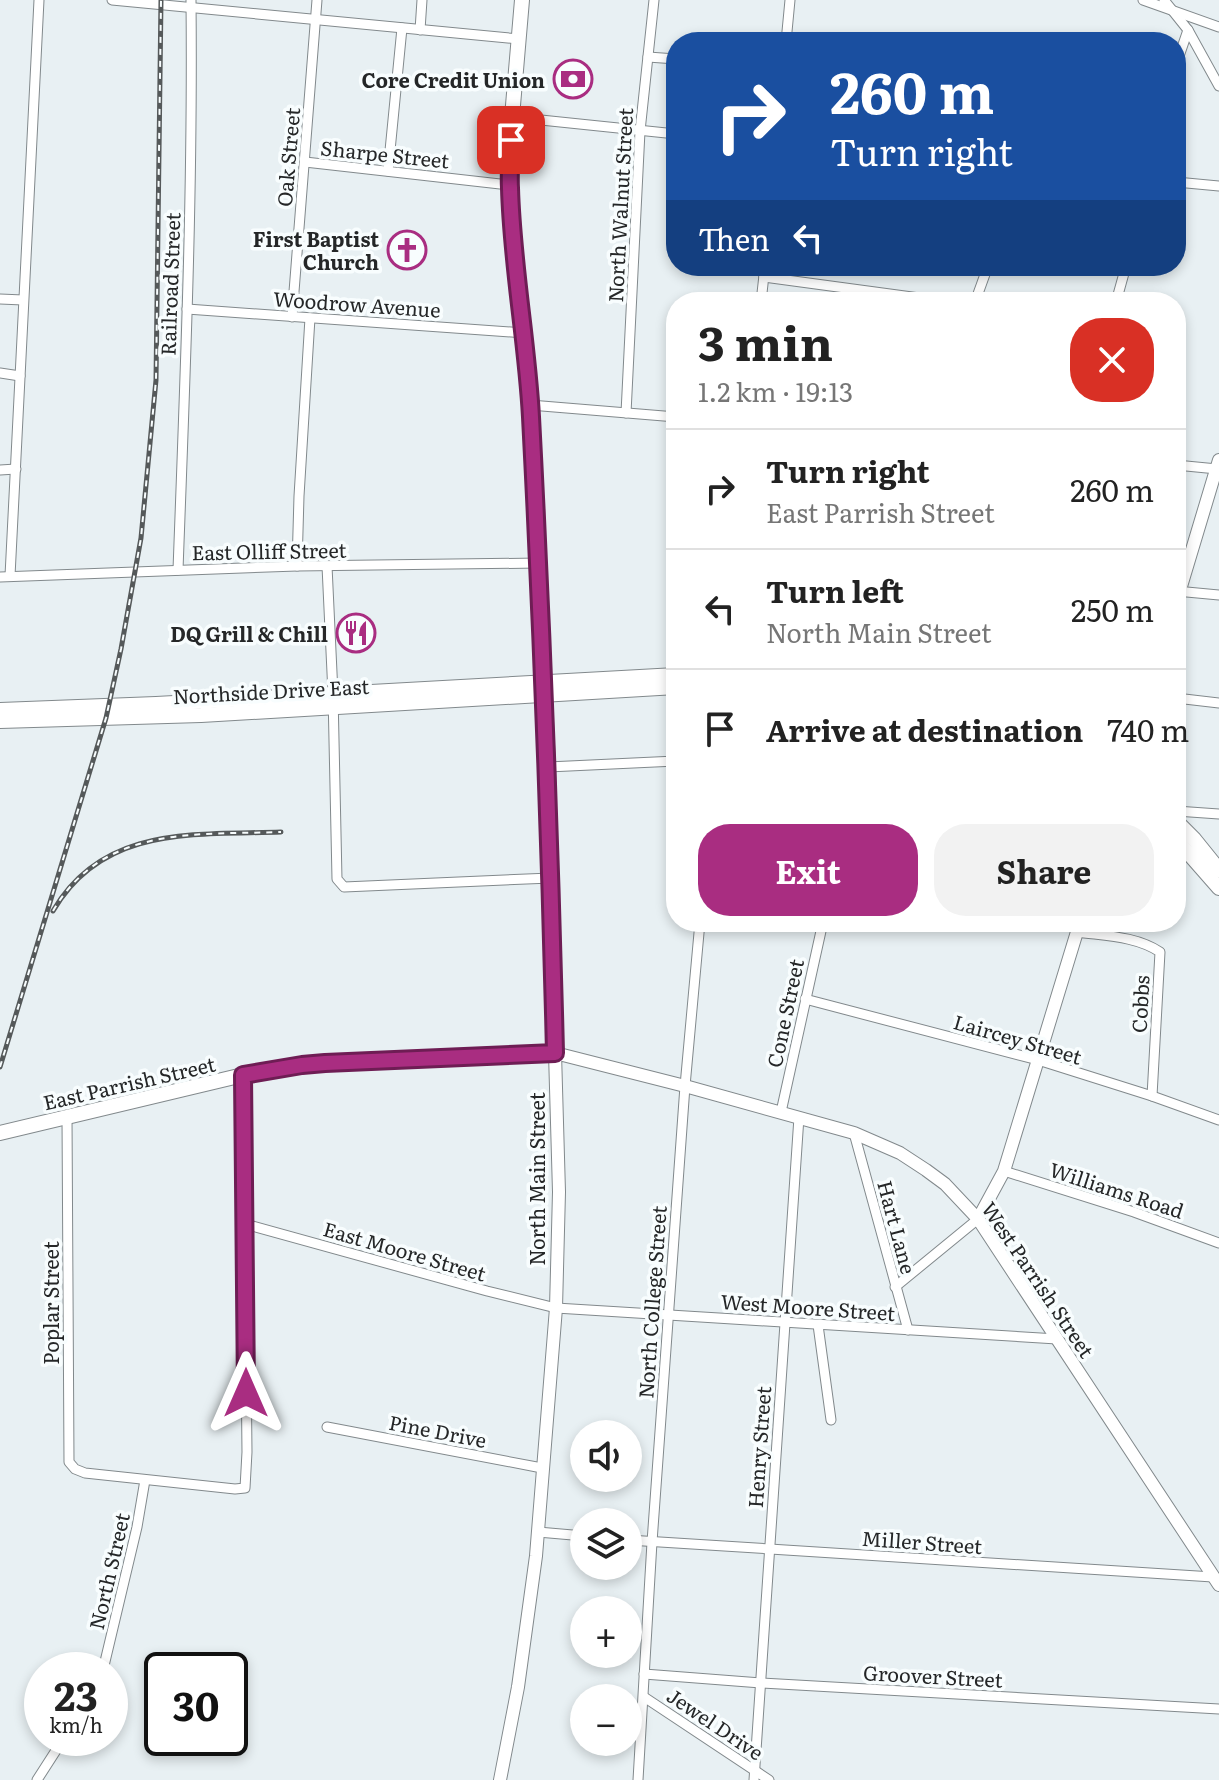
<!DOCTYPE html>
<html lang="en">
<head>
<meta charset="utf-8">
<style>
  body { margin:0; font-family:Literata,serif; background:#f2f2f2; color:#222; height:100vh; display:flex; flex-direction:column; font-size:30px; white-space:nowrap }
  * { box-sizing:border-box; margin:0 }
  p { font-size:26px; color:#767676 }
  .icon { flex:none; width:44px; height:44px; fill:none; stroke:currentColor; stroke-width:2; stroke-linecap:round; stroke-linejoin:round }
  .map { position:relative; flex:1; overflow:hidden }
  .panel { position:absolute; left:666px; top:292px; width:520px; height:640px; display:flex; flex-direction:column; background:#fff; border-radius:32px; box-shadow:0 4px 12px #0003 }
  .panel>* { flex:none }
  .banner { position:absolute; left:666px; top:32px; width:520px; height:244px; border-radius:32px; box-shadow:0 4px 12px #0003; background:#1a4fa0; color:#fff; overflow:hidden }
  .tools { position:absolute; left:570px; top:1420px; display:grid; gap:16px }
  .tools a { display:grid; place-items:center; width:72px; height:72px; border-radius:50%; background:#fff; box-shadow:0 4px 12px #0003; font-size:40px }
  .speed { position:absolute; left:24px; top:1652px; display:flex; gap:16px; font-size:40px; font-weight:700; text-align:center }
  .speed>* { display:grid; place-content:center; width:104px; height:104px; border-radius:50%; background:#fff; box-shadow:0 4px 12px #0003; line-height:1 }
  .speed small { font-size:20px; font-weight:400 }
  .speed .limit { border:4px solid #111; border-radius:12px; background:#fff; color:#111 }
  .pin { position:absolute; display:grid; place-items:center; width:68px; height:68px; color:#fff; margin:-34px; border-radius:16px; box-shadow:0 4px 12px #0006 }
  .me { position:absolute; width:88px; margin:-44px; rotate:0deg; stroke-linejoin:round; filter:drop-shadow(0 0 6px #0008) }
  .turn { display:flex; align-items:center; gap:28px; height:168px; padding:0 32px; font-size:36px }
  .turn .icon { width:104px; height:104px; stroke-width:2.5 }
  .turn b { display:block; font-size:56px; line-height:68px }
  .then { display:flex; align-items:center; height:76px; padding:0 32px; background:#0003; gap:16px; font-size:30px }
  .round { display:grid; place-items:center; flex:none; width:84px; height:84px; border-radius:32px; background:#f2f2f2 }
  .headline { display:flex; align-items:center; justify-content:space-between; height:136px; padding:0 32px }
  h1 { font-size:48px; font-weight:700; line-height:60px }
  .primary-button { display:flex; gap:16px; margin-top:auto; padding:16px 32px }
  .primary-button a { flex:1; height:92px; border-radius:32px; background:#a92d81; color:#fff; font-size:32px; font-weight:700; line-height:92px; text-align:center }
  .primary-button a+a { background:#f2f2f2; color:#222 }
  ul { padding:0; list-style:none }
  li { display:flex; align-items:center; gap:24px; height:120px; padding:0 32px; border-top:2px solid #e0e0e0 }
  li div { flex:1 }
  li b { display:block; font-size:30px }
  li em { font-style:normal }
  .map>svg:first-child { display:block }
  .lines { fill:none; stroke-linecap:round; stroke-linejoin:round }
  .minor-casing { stroke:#82898c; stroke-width:11 }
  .tertiary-casing { stroke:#82898c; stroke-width:14 }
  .primary-casing { stroke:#82898c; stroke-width:16 }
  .minor { stroke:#fff; stroke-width:9 }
  .tertiary { stroke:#fff; stroke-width:12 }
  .primary { stroke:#fff; stroke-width:14 }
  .rail-casing { stroke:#55595a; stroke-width:5 }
  .rail { stroke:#f8fdfe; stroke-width:2; stroke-dasharray:6; stroke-linecap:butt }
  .route-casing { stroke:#6e1d54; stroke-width:20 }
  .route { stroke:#a92d81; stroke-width:14 }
  .labels { text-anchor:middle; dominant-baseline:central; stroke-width:7; stroke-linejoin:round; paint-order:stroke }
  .poi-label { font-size:20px; font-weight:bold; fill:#252728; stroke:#f8fdfe; text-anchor:end }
  .street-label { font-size:20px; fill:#252728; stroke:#f8fdfe }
</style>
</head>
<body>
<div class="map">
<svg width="1219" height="1780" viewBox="0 0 1219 1780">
  <rect width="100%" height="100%" fill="#e8f0f3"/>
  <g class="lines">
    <defs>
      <g id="minor">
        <path d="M112,0L519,39"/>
        <path d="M1143,0L1219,27"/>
        <path d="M1164,0L1188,30L1219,86"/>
        <path d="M420,30L422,0"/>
        <path d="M786,42L790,0"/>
        <path d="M648,57L676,59"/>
        <path d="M1176,65L1188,30"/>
        <path d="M512,117L676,134"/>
        <path d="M305,162L509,185"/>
        <path d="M388,171L402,28"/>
        <path d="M1176,182L1219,186"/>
        <path d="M764,277L949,302"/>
        <path d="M0,299L23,300"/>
        <path d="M761,302L765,266"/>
        <path d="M975,302L988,266"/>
        <path d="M1116,302L1126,266"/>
        <path d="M187,309L524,333"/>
        <path d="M292,317L317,0"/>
        <path d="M0,373L20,376"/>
        <path d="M530,405L676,417"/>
        <path d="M626,413L640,131L654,0"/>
        <path d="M1176,465L1217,469"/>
        <path d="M0,470L16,469"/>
        <path d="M297,566L299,496L310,318"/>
        <path d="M327,566L333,694L337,879L344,887L551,878"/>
        <path d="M178,570C185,380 193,190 191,0"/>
        <path d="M10,576L39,0"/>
        <path d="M0,577L297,566L539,563"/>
        <path d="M1176,591L1219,595"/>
        <path d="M1176,698L1219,703"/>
        <path d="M548,767L676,761"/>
        <path d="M1176,811L1219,814"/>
        <path d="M1077,932C1105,936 1136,936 1160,952L1152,1096"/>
        <path d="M805,999L1038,1060L1152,1096L1219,1120"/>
        <path d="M781,1112L823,922"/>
        <path d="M67,1117L69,1462L75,1469L85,1473L235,1489L245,1488L247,1452L243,1075"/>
        <path d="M854,1133L908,1330"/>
        <path d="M1004,1171L1134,1212L1219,1243"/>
        <path d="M245,1224L487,1291L556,1308L1057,1339"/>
        <path d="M895,1287L978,1219"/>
        <path d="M818,1325L831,1420"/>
        <path d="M327,1427L542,1468"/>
        <path d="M538,1532L584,1536"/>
        <path d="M628,1540L1213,1577"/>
        <path d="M103,1670L137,1527L145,1480"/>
        <path d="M644,1674L761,1683L1219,1709"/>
        <path d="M644,1697L769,1780"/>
        <path d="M37,1780L64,1738"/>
        <path d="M638,1780L652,1542L685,1086L700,922"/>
        <path d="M754,1780L799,1117"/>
      </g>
      <g id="tertiary">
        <path d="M1176,603L1219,460"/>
        <path d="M978,1219L1004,1171L1080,922"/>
        <path d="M500,1780L518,1687L536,1556L556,1308L559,1192L555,1053L685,1086L854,1133L900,1153L926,1170L945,1184L978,1219L1219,1585"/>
      </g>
      <g id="primary">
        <path d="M0,710L156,704L676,675"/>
        <path d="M0,721L201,715L676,687"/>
        <path d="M1176,821L1194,839L1219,870"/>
        <path d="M1176,839L1219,888"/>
        <path d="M0,1133L243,1075L302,1065L555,1053L548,767L539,563L530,405L514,254L509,185L512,117L522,0"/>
      </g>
    </defs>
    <use href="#minor" class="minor-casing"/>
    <use href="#tertiary" class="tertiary-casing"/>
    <use href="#primary" class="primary-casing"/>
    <use href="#minor" class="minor"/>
    <use href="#tertiary" class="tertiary"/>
    <use href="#primary" class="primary"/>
    <defs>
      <g id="rail">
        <path d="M53,911C103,825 195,835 281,832"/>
        <path d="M0,1067L106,718L121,649L141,538L156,380L161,0"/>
      </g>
    </defs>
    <use href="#rail" class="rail-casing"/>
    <use href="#rail" class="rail"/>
  </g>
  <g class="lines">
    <defs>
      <path id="route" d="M246,1393L243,1075L302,1065L325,1063L555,1053C550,841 542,629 531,417C527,341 512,265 510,188C509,172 511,156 511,140"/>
    </defs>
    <use href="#route" class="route-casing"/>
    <use href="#route" class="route"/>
  </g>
  <defs>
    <symbol id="bank-ring" viewBox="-11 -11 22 22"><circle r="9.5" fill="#f8fdfe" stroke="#a92d81" stroke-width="1.5"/><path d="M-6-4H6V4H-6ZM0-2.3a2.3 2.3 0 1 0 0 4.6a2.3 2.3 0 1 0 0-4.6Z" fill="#a92d81"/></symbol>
    <symbol id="church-ring" viewBox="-11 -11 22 22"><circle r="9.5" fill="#f8fdfe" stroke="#a92d81" stroke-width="1.5"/><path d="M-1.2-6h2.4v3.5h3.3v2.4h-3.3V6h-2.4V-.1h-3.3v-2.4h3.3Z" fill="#a92d81"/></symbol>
    <symbol id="restaurant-ring" viewBox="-11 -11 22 22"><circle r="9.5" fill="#f8fdfe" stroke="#a92d81" stroke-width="1.5"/><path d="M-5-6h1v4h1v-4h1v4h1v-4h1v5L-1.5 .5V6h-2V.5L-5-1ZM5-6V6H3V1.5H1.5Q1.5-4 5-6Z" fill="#a92d81"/></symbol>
  </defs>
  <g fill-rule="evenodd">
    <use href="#bank-ring" x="551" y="57" width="44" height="44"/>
    <use href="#church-ring" x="385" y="228" width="44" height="44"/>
    <use href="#restaurant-ring" x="334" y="611" width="44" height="44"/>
  </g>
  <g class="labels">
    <g class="poi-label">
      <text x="545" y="79">Core Credit Union</text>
      <text x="379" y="238">First Baptist<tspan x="379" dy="23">Church</tspan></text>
      <text x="328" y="633">DQ Grill &amp; Chill</text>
    </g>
    <g class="street-label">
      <text transform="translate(385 153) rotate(6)">Sharpe Street</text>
      <text transform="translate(287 157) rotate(-85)">Oak Street</text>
      <text transform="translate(619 205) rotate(-87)">North Walnut Street</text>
      <text transform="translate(169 284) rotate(-88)">Railroad Street</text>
      <text transform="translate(357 303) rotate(4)">Woodrow Avenue</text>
      <text transform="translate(269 550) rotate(-1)">East Olliff Street</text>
      <text transform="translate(271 690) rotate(-3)">Northside Drive East</text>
      <text transform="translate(1139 1004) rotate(-87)">Cobbs</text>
      <text transform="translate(784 1013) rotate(-78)">Cone Street</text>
      <text transform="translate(1018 1038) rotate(16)">Laircey Street</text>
      <text transform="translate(129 1082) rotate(-13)">East Parrish Street</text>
      <text transform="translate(536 1179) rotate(-90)">North Main Street</text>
      <text transform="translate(1117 1189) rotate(18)">Williams Road</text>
      <text transform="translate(898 1227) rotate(75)">Hart Lane</text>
      <text transform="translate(405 1250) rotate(16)">East Moore Street</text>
      <text transform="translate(1039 1279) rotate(56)">West Parrish Street</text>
      <text transform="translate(651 1302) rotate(-86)">North College Street</text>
      <text transform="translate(50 1303) rotate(-90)">Poplar Street</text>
      <text transform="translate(808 1306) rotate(4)">West Moore Street</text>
      <text transform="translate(438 1430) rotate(11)">Pine Drive</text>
      <text transform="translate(758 1447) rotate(-86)">Henry Street</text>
      <text transform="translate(922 1541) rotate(4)">Miller Street</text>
      <text transform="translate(108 1571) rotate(-77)">North Street</text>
      <text transform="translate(933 1675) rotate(3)">Groover Street</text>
      <text transform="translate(716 1723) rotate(34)">Jewel Drive</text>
    </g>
  </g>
</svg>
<div class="tools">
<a><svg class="icon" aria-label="sound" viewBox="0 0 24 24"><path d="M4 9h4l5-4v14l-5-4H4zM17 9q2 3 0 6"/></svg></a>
<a><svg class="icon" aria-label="layers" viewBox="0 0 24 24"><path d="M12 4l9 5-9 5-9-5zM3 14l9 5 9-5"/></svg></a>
<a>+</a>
<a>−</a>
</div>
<div class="speed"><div>23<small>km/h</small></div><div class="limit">30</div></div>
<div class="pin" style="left:511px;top:140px;background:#d93025"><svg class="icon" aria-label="arrive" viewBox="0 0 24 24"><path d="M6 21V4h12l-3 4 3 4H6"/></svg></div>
<svg class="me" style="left:246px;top:1393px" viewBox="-20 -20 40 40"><path d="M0-17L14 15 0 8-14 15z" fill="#a92d81" stroke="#fff" stroke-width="4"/></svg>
<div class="banner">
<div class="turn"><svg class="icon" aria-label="right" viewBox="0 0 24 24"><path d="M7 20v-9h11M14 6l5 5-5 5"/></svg><div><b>260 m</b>Turn right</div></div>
<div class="then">Then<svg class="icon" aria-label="left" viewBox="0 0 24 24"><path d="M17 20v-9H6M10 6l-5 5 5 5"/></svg></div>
</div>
<section class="panel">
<div class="headline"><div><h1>3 min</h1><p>1.2 km · 19:13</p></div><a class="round" style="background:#d93025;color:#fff"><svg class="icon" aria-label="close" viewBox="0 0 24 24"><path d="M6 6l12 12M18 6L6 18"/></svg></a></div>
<ul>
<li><svg class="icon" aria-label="right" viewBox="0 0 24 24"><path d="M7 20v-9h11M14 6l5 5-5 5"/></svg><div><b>Turn right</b><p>East Parrish Street</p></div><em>260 m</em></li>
<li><svg class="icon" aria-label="left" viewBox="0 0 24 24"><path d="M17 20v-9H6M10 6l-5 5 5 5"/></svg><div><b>Turn left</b><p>North Main Street</p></div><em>250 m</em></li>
<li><svg class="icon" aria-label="arrive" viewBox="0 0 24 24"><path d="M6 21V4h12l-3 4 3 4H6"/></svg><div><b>Arrive at destination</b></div><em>740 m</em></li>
</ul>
<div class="primary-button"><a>Exit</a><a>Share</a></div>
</section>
</div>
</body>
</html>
